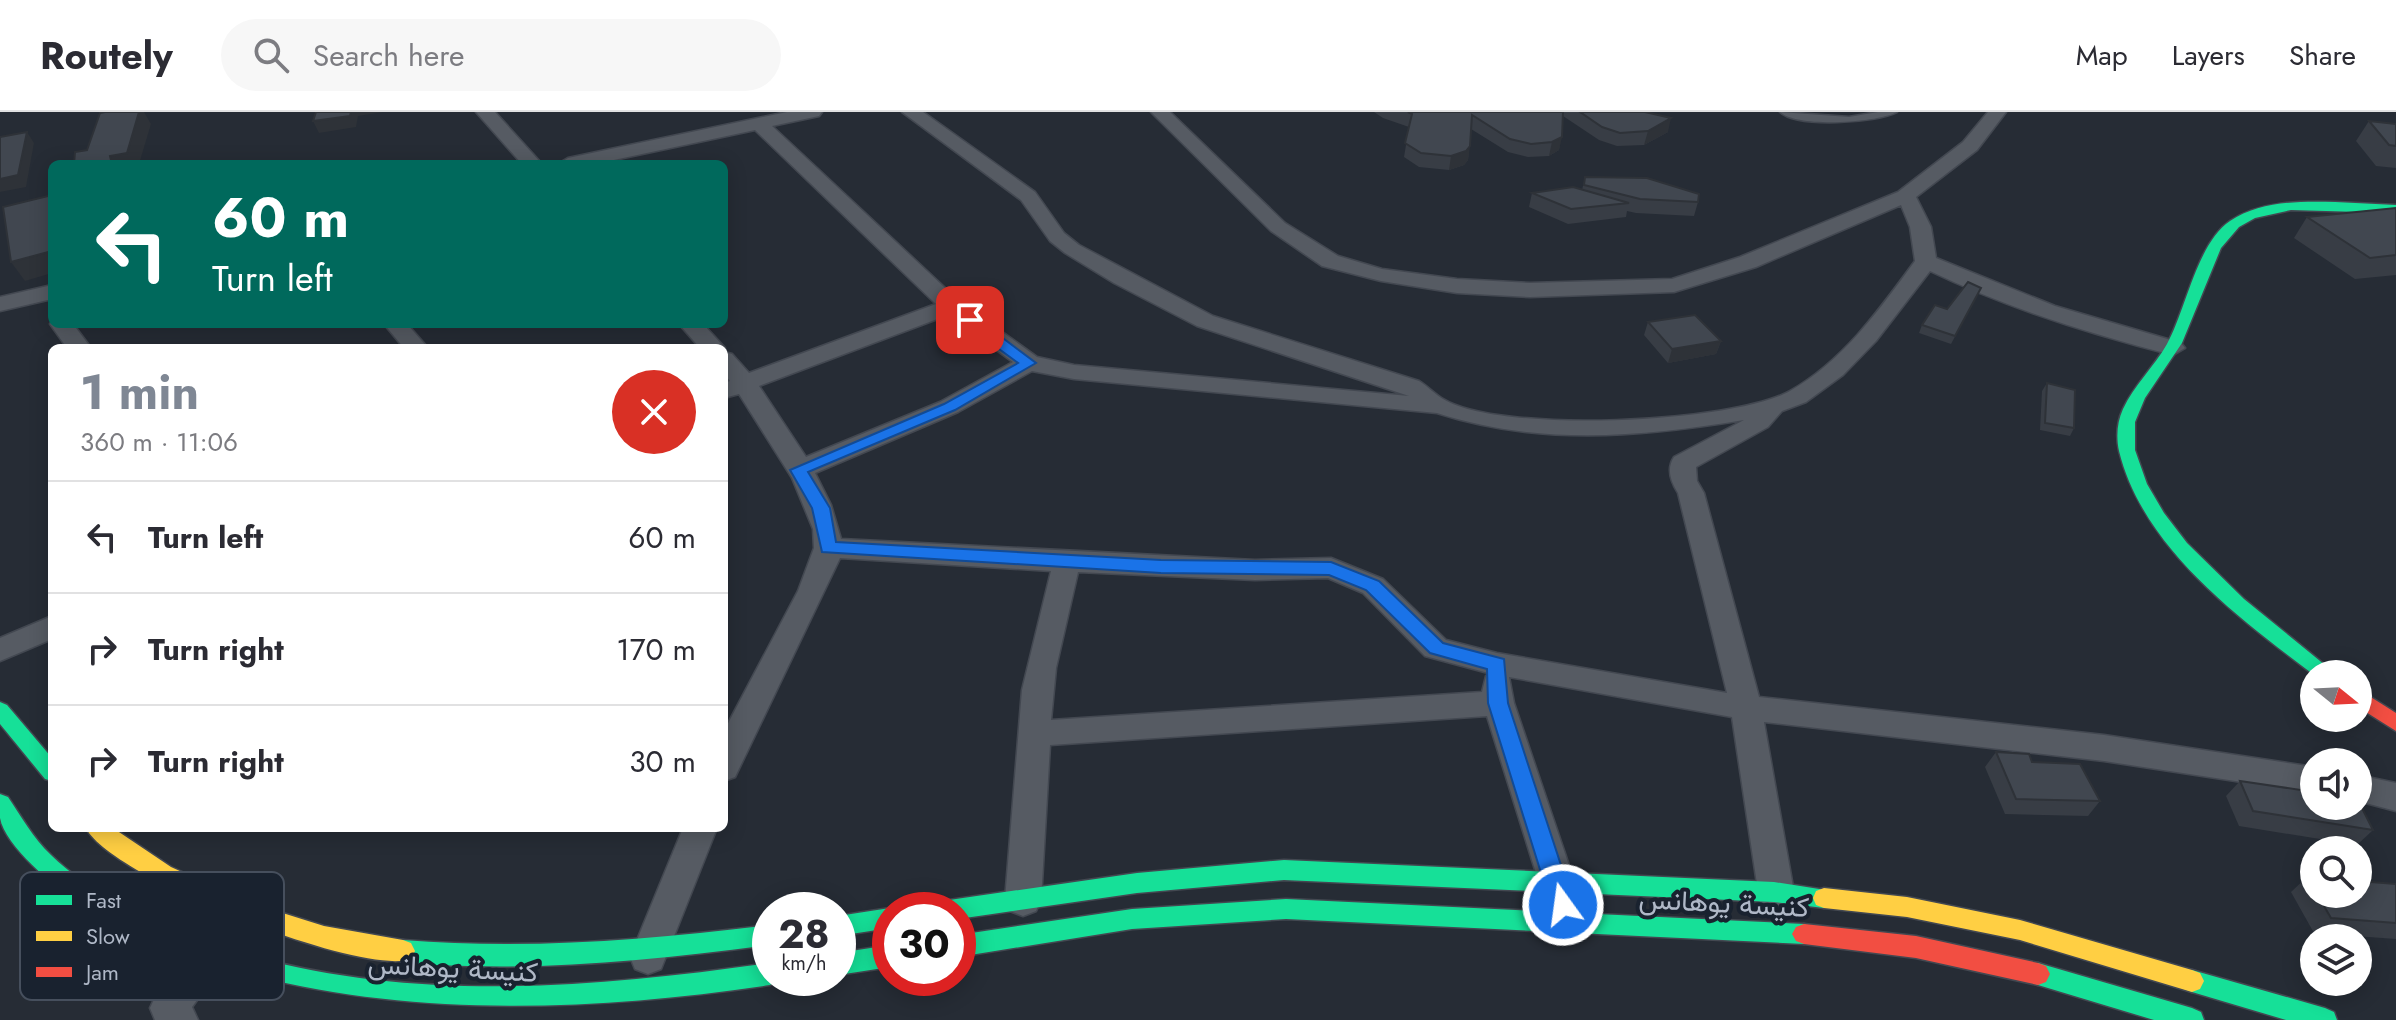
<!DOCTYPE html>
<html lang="en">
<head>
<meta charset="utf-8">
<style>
  body { margin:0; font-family:Jost,Vazirmatn,sans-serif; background:#f7f7f7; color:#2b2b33; height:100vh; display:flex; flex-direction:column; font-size:30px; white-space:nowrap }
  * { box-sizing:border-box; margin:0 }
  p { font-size:26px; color:#7c7c81 }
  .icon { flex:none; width:44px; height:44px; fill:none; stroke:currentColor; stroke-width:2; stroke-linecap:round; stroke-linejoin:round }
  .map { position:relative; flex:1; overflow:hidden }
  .panel { position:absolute; left:48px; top:232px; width:680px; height:488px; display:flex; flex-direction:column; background:#fff; border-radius:12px; box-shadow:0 4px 20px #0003 }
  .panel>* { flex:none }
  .banner { position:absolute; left:48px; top:48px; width:680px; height:168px; border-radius:12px; box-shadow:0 4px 20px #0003; background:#00695c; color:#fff; overflow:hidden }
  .needle { width:52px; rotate:108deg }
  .tools { position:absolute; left:2300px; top:548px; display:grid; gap:16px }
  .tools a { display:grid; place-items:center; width:72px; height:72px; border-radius:50%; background:#fff; box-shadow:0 4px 20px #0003; font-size:40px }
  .speed { position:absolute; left:752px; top:780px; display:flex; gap:16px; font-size:40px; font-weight:700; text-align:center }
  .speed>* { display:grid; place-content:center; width:104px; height:104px; border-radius:50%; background:#fff; box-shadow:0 4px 20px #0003; line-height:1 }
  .speed small { font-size:20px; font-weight:400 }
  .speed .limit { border:12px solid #d22; background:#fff; color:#111 }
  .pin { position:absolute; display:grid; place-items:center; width:68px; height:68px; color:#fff; margin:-34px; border-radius:16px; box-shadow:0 4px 12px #0006 }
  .me { position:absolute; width:88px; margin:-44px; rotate:346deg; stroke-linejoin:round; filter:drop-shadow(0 0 6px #0008) }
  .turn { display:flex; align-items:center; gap:28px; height:168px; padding:0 32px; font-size:36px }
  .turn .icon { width:104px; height:104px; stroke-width:2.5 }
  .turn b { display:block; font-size:56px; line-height:68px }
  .round { display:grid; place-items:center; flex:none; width:84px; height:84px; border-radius:42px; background:#f7f7f7 }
  .head { display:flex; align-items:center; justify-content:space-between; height:136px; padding:0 32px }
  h1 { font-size:48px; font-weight:700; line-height:60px; color:#7f8794 }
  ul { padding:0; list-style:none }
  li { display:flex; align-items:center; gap:24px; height:112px; padding:0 32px; border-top:2px solid #e1e1e2 }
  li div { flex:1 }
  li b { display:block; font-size:30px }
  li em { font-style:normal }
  header { display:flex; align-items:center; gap:48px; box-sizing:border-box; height:112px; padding:0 40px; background:#fff; border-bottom:2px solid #e1e1e2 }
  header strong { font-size:38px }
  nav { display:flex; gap:44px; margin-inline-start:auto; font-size:28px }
  .search { width:560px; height:72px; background:#f7f7f7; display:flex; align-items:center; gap:20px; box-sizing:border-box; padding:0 28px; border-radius:44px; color:#7c7c81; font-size:30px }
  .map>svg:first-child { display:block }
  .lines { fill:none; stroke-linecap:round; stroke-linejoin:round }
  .lane-casing { stroke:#434851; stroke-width:3 }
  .street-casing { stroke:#434851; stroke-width:3 }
  .fast-casing { stroke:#434851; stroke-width:3 }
  .slow-casing { stroke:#434851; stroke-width:3 }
  .jam-casing { stroke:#434851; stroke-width:3 }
  .lane { fill:#565b63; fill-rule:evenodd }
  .street { fill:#565b63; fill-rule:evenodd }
  .fast { fill:#16e098; fill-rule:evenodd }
  .slow { fill:#ffcf43; fill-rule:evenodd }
  .jam { fill:#f24e42; fill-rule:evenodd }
  .wall { fill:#383d45 }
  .shaded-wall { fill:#2e3238 }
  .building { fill:#414750; stroke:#2e3238; stroke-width:2 }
  .route { fill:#1a73e8; stroke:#114b97; stroke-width:2 }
  .labels { text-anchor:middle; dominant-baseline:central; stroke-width:8; stroke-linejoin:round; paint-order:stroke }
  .near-street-label { font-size:28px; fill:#afb8c7; stroke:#19222f }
  .key { fill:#19222f; stroke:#464f5d; stroke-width:2 }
  .key-label { font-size:22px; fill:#afb8c7 }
</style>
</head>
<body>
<header>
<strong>Routely</strong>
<div class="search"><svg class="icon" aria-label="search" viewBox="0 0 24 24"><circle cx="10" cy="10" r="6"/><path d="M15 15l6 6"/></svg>Search here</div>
<nav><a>Map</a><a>Layers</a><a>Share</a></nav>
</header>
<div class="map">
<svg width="2396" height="908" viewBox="0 0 2396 908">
  <rect width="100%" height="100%" fill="#262c35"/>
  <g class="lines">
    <defs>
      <path id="lane" d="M1780,0L1849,5L1878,0H1897C1877,11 1797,16 1780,0Z"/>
      <g id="street">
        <path d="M476,0H495L542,52H522Z"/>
        <path d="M787,0H822L819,4L772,14L959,189L1037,245L1074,253L1409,284L1197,214L1114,171L1065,141L1050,129L1021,88L902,0H923L1035,80L1064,121L1079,133L1213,204L1419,269C1427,274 1436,283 1443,287C1500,322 1733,311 1790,279C1843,249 1880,197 1915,149L1910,115L1901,93L1756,155L1674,180L1530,185L1457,181L1381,169L1322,154L1271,119L1151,0H1170L1285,111L1338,144L1382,157L1457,167L1530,171L1672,167L1740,145L1898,80L1963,30L1988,0H2006L1977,38L1916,85L1931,115L1936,146L2055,194L2181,231L2185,236L2173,243C2090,222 2007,196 1930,159L1876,229L1843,263L1806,290L1782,299L1768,315L1696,355L1697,369L1704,381L1759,585L2104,623L2314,655V681L2104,649L1764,610L1796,792L1791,803L1778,808L1765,803L1760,792L1732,605L1509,565L1514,591L1578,780L1572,791L1560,795L1548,791L1542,780L1487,604L1050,633L1041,788L1036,799L1023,804L1010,799L1005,788L1022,578L1051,459L840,446L735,665L724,669V619L798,479L814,436L813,417L792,366L739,282L724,286V271L730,269L724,262V240L732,242L749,261L936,192L755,18L595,52H558L568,46ZM948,203L1013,250L940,290L806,345L759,274ZM1032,259L1074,267L1437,301C1540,334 1639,325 1744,308L1674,345C1666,357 1671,370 1678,381L1727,581L1497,541L1446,528L1383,467L1331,446L1255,448L841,427L831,393L815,361L958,300ZM1078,460L1255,468L1328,466L1363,481L1425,544L1492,562L1486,564L1482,580L1051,608L1056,556Z"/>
        <path d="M52,173V187L0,199V185Z"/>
        <path d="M52,209V212H73L91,236H67L50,212Z"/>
        <path d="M384,212H407L428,236H404Z"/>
        <path d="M679,212H703L725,236H700Z"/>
        <path d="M52,504V527L0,549V526Z"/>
        <path d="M2358,663L2396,671V699L2358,689Z"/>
        <path d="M683,716H717L661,857L648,862L635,857L630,845Z"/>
        <path d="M254,788L267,793L272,804L267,815L221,855L192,895L198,908H155L150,896C167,858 215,803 254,788Z"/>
      </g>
      <g id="fast">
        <path d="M2335,90L2396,93V101L2291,98L2255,106L2239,115L2221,136L2182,231L2145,286L2135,310V338L2147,372L2164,401L2187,431L2244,487L2336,562L2314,563C2239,506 2143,436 2119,339C2116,325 2117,310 2123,297C2134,273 2154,255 2167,232C2186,198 2197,131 2230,109C2260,89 2300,89 2335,90Z"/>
        <path d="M0,590L7,593L52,646V669L45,667L0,612Z"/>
        <path d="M0,682L8,685C21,704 33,726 51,743C87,778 134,801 180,820C369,895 573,879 770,851V866H780L770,873C573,902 368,908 179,841C143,826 109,811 77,790C54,774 5,734 0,706C0,699 0,690 0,682Z"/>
        <path d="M1284,748L1774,770L1832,779L1835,786L1832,793L1824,796L1774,790L1284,768L1137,781L958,807V798H938L941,791L949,788L1137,761Z"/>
        <path d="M1286,787L1804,812L1812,815L1816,822L1812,829L1804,832L1286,807L1132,817L958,845V823L1132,797Z"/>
        <path d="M890,796L896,798H890V816L838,824V804Z"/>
        <path d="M770,813V833C670,846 569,857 468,854C445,853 417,855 395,847L391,839L395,831L403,828C526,838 647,828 770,813Z"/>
        <path d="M890,833V855L838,863V841Z"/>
        <path d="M2038,851L2192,896L2201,900L2204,908H2154L2038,873L2030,870L2026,862L2030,854Z"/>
        <path d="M2192,858L2325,896L2334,900L2337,908H2286L2192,880L2184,877L2180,869L2184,861Z"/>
      </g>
      <g id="slow">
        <path d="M86,716H113L171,755L248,790L324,814L403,828L411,831L415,839L411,847C361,865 110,765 86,716Z"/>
        <path d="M1824,776L1907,785L2020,808L2192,858L2200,861L2204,869L2200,877L2192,880L2020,828L1907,805L1824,796L1816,793L1813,786L1816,779Z"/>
      </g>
      <g id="jam">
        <path d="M2358,577L2396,601V619L2358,595Z"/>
        <path d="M1804,812L1916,824L2038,851L2046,854L2050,862L2046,870L2038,873L1916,846L1804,832L1796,829L1792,822L1796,815Z"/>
      </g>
    </defs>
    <use href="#lane" class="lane-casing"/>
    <use href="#street" class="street-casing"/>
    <use href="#fast" class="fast-casing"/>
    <use href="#slow" class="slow-casing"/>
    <use href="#jam" class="jam-casing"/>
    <use href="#lane" class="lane"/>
    <use href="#street" class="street"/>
    <use href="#fast" class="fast"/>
    <use href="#slow" class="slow"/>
    <use href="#jam" class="jam"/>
  </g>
  <g class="wall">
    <path d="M1374,0H1645L1668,20L1644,33L1617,34L1599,28L1563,4L1559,38L1549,44L1528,45L1508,40L1471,17L1468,48L1464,53L1449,58L1419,55L1404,45L1409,15L1383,6Z"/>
    <path d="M2369,9L2396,12V56L2376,54L2356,29Z"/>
    <path d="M1585,65L1698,90L1694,104L1636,101L1627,99L1626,105L1568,112L1529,95L1532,81L1582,78Z"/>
    <path d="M2396,96V163L2355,167L2294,126L2307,105Z"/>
    <path d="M1981,176L1951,232L1919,221L1922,213Z"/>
    <path d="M1648,210L1721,229L1716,242L1668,251L1644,223Z"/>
    <path d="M2047,271L2074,316L2070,324L2040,318L2042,279Z"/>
    <path d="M1996,640L2032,650L2100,689L2088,704L2005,702L1985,655Z"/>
    <path d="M2240,669L2373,718L2357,733L2239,714L2226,684Z"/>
    <path d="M2307,765H2314V782H2358L2396,772V827L2314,821L2291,780Z"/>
  </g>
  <g class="shaded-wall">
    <path d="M139,0H144L151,12L139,52H112L110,44Z"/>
    <path d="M351,0H383L358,4L356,15L319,21L313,9Z"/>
    <path d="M1671,6L1668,20L1644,33L1648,19Z"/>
    <path d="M27,20L34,31L26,75L0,80V67Z"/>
    <path d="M1562,25L1559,38L1549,44L1552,30Z"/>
    <path d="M1470,34L1468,48L1464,53L1449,58L1451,44Z"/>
    <path d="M52,139V161L25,169L11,150Z"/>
    <path d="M1721,229L1716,242L1668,251L1672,237Z"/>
  </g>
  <g class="building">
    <path d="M105,0H139L127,41L110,44L112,52H74L75,40L87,38L100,1Z"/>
    <path d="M316,0H351L350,4L313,9Z"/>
    <path d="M1408,0H1563L1562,25L1552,30L1531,32L1510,27L1472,3L1470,34L1466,39L1451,44L1421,41L1405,31L1412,2Z"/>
    <path d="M1580,0H1645L1671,6L1648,19L1620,21L1602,15Z"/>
    <path d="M2369,9L2396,12V34L2389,33Z"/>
    <path d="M27,20L18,63L0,67V25Z"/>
    <path d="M1585,65L1647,66L1699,82L1698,90L1640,87L1584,73Z"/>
    <path d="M1573,75L1629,91L1571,97L1532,81Z"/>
    <path d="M52,83V139L11,150L3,95Z"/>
    <path d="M2396,96V143L2370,146L2307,105Z"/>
    <path d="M1968,170L1981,176L1955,224L1922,213L1935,193L1947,197Z"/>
    <path d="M1695,203L1721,229L1672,237L1648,210Z"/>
    <path d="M2047,271L2075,278L2074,316L2045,311Z"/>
    <path d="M1996,640L2029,642L2032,650L2080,652L2100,689L2016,687Z"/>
    <path d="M2240,669L2314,680V694H2358V688L2373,718L2253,699Z"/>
    <path d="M2307,765H2314V777Z"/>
    <path d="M2358,769L2396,772V811L2331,806L2317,782H2358Z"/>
  </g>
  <path class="route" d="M965,205H975L1036,251L955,298L808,360L830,396L836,430L1161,448L1331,450L1379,469L1443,531L1504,547L1508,591L1574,793L1571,800L1563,803L1554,800L1551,793L1488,591L1487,557L1430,541L1366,478L1329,463L1161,461L822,440L812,396L790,358L944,292L1018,251L965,212Z"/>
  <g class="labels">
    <g class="near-street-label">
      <text transform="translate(1724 791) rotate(3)">كنيسة يوهانس</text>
      <text transform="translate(453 856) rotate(3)">كنيسة يوهانس</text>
    </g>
  </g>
  <rect x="20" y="760" width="264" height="128" rx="12" class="key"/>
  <rect x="36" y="783" width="36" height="10" fill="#16e098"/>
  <rect x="36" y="819" width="36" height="10" fill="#ffcf43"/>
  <rect x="36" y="855" width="36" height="10" fill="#f24e42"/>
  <g class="key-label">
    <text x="86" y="796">Fast</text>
    <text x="86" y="832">Slow</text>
    <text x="86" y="868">Jam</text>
  </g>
</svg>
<div class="tools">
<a><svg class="needle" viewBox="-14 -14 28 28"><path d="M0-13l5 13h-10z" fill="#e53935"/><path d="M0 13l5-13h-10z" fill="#7c7c81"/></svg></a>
<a><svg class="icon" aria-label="sound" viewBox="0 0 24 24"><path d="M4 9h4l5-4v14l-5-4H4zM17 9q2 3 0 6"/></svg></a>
<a><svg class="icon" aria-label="search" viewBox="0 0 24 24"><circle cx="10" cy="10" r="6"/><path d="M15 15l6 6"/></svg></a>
<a><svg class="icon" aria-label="layers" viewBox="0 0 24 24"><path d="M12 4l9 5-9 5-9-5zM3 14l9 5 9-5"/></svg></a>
</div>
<div class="speed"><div>28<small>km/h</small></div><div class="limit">30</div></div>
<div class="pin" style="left:970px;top:208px;background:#d93025"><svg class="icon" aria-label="arrive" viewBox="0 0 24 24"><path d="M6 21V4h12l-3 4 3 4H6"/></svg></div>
<svg class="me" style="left:1563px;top:793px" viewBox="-20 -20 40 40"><circle r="17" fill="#1a73e8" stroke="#fff" stroke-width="3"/><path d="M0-11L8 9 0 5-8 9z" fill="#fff"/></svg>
<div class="banner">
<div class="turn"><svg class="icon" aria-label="left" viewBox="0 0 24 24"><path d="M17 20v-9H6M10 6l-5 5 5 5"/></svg><div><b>60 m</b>Turn left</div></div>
</div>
<section class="panel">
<div class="head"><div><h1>1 min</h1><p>360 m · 11:06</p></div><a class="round" style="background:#d93025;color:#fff"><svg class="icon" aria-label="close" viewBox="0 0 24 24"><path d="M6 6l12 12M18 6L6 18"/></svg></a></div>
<ul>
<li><svg class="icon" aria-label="left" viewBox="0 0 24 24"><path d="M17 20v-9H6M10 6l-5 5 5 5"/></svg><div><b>Turn left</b></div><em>60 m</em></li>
<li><svg class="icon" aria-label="right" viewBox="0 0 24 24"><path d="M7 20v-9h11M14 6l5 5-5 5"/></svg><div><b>Turn right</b></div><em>170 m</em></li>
<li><svg class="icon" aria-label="right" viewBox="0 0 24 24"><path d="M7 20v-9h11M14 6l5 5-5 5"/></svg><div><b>Turn right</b></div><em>30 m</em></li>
</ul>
</section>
</div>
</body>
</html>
